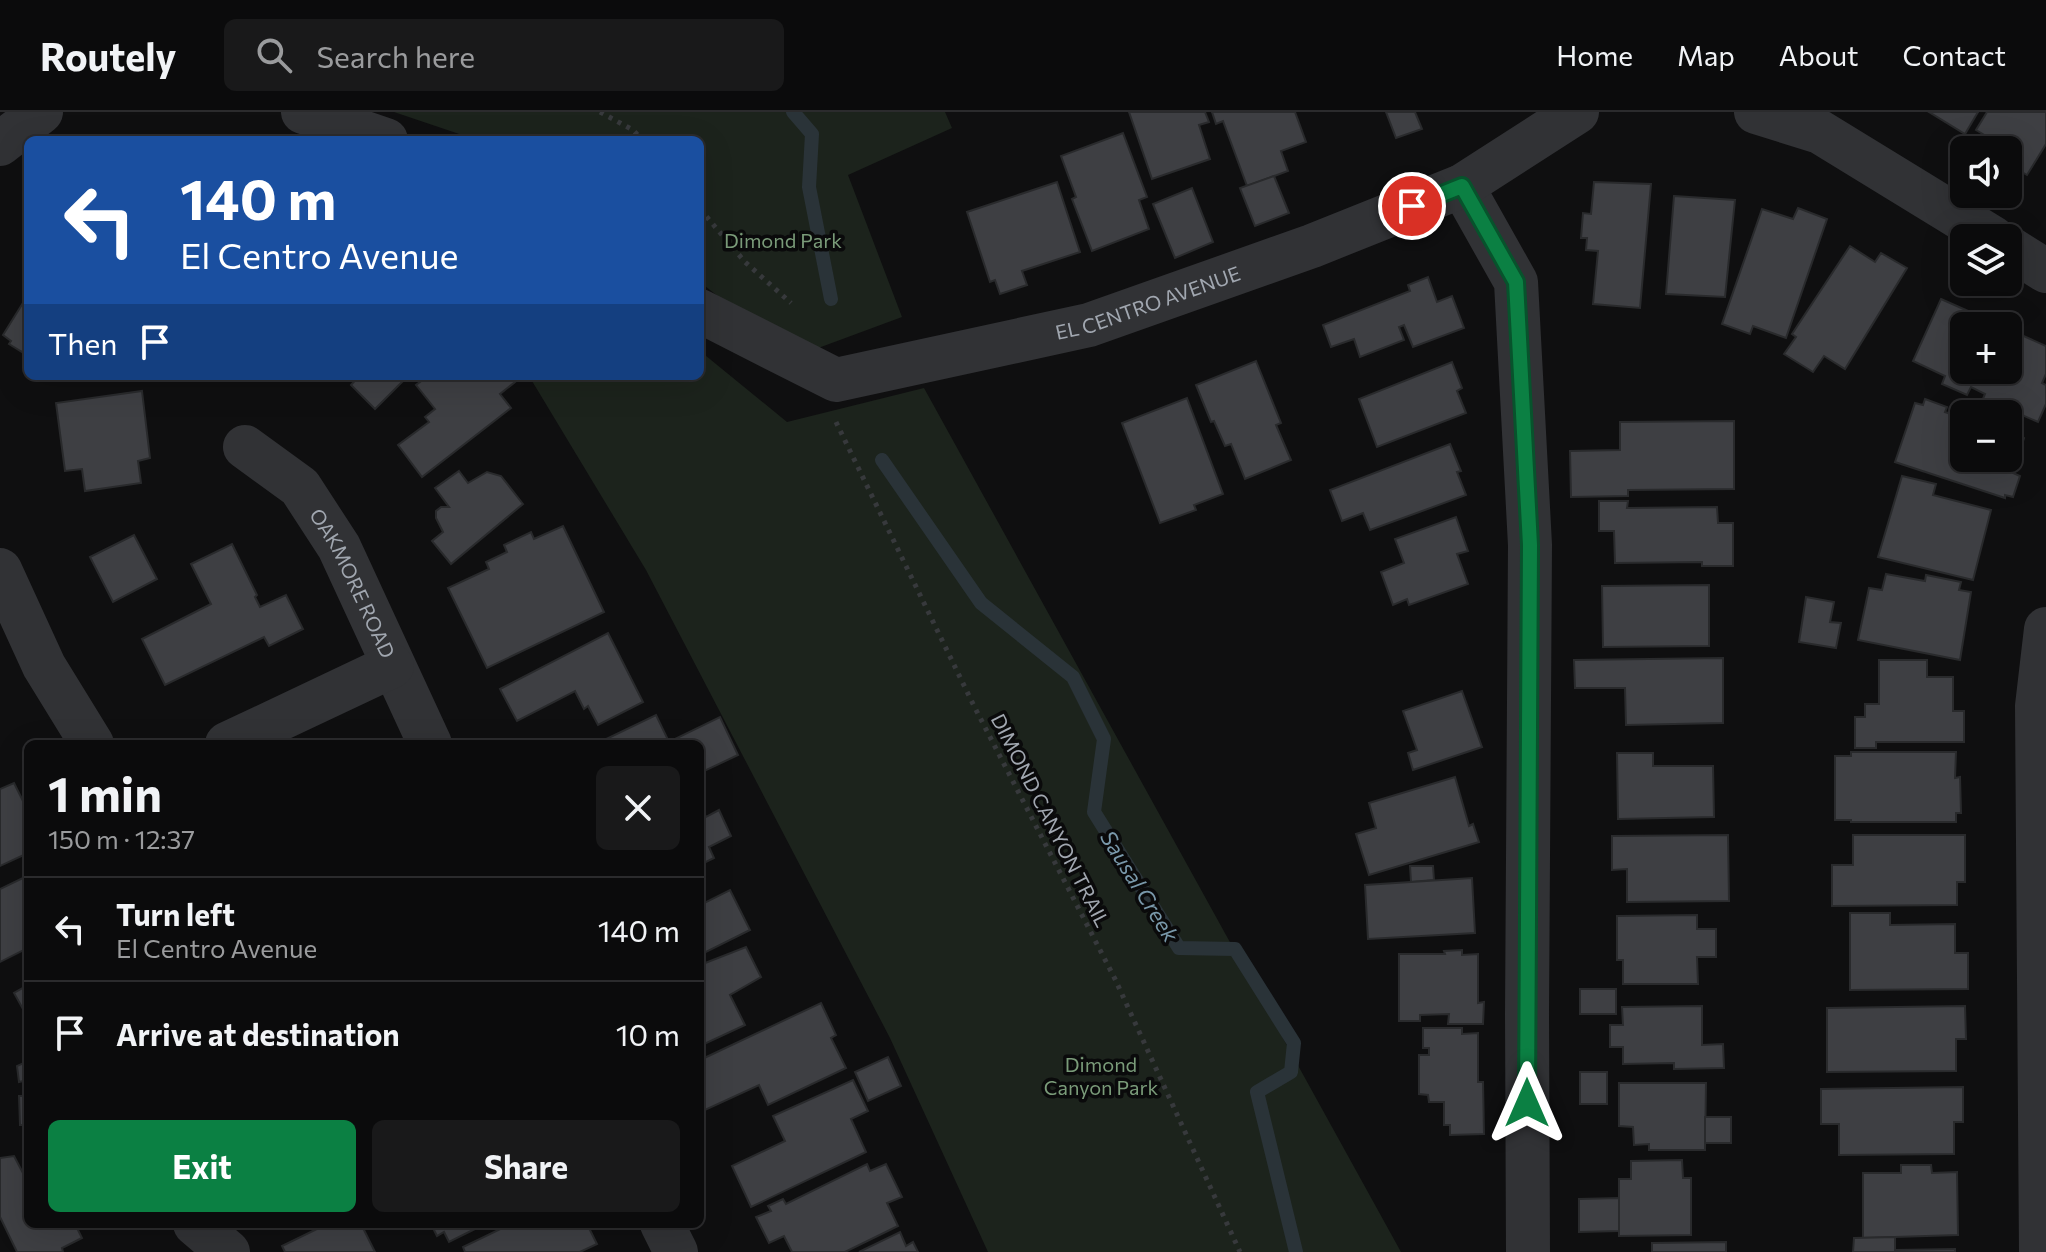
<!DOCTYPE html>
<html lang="en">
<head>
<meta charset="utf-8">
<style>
  body { margin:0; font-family:Commissioner,sans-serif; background:#19191a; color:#f1f3f6; height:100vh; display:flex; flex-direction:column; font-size:30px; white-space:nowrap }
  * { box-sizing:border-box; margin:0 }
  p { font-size:26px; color:#9a9b9d }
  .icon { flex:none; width:44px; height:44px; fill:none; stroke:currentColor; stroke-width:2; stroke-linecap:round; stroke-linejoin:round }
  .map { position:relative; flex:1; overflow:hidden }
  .side { position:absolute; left:24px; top:628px; width:680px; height:488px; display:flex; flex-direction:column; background:#0b0b0c; border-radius:12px; box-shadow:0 8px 32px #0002,0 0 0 2px #2b2b2d }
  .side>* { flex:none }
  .hud { position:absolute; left:24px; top:24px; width:680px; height:244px; border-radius:12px; box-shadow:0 8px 32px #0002,0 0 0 2px #2b2b2d; background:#1a4fa0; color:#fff; overflow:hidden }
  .controls { position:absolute; left:1950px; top:24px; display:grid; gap:16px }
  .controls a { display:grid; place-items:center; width:72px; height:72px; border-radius:12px; background:#0b0b0c; box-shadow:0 8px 32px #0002,0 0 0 2px #2b2b2d; font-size:40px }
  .pin { position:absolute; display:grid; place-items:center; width:68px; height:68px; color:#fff; margin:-34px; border:4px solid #fff; border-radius:50%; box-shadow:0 2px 8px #0007 }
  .me { position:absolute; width:88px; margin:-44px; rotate:0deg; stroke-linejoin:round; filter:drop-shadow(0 0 6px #0008) }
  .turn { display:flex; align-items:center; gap:28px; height:168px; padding:0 24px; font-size:36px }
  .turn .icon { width:104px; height:104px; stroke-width:2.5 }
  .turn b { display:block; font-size:56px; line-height:68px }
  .then { display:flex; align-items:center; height:76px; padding:0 24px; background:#0003; gap:16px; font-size:30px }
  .round { display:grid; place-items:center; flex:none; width:84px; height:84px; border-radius:12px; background:#19191a }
  .headline { display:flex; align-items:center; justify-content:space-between; height:136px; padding:0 24px }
  h1 { font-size:48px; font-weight:700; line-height:60px }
  .cta { display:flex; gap:16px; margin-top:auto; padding:16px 24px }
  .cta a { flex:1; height:92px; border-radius:12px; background:#0b8043; color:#fff; font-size:32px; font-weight:700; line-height:92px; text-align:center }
  .cta a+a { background:#19191a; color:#f1f3f6 }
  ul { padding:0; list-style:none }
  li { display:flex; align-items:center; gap:24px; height:104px; padding:0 24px; border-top:2px solid #2b2b2d }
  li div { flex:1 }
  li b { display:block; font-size:30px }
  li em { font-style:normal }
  header { display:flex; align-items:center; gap:48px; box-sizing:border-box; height:112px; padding:0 40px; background:#0b0b0c; border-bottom:2px solid #2b2b2d }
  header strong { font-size:38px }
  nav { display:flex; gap:44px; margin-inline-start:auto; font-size:28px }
  .search { width:560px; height:72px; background:#19191a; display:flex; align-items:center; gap:20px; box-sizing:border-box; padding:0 28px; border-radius:12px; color:#9a9b9d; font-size:30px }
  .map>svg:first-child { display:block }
  .green { fill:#1c231c }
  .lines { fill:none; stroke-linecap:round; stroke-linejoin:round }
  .stream { stroke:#2a3338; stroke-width:14 }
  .building { fill:#3e3f43; stroke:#292a2c; stroke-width:2 }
  .path { stroke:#37393c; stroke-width:5; stroke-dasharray:4 6; stroke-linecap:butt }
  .minor { stroke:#313235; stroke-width:44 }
  .route-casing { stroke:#07532c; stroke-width:20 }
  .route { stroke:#0b8043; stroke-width:14 }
  .labels { text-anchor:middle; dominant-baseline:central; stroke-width:7; stroke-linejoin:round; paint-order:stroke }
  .park-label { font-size:20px; fill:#7a9b79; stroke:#0a0a0b }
  .street-label { font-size:20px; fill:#a1a7b0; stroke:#0a0a0b }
  .water-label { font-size:22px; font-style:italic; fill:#7998aa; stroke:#0a0a0b }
</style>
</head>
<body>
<header>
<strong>Routely</strong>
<div class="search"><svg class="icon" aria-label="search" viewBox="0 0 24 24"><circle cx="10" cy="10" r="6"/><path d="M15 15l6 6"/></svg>Search here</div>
<nav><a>Home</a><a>Map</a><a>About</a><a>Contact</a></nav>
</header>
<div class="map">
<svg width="2046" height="1140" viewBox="0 0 2046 1140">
  <rect width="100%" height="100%" fill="#0f0f10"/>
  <g class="green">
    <path d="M394,0H945L952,16L848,63L902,205L794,245L700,170V28H477Z"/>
    <path d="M700,239L787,310L924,276L1401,1140H988L890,926L646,458L529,264H700Z"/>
  </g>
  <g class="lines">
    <g class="stream">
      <path d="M793,0L812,22L809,75L831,187"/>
      <path d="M882,348L981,491L1073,565L1104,627L1094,700L1179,836L1235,837L1294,931L1291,960L1257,980L1296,1140"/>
    </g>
  </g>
  <g class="building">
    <path d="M1129,0H1205L1209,10L1199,13L1210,47L1152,67Z"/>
    <path d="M1212,0H1295L1306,30L1281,39L1288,59L1247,74L1223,9L1216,12Z"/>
    <path d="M1386,0H1415L1422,17L1396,26Z"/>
    <path d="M1929,0H1978L1965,22Z"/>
    <path d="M1987,0H2046V32L2027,63L2008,52V38H2000L2003,34L1976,18Z"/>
    <path d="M1123,21L1147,85L1139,88L1149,117L1092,139L1072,87L1076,85L1061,44Z"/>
    <path d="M1274,64L1289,101L1255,114L1240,76Z"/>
    <path d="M1057,70L1080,140L1022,159L1027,173L1000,182L995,168L990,170L967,100Z"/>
    <path d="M1594,70L1651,72L1640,196L1593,192L1598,139L1586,138L1587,126H1581L1583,101L1591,102Z"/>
    <path d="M1192,76L1213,130L1175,146L1153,92Z"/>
    <path d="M1674,84L1735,88L1725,185L1666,182Z"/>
    <path d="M1798,96L1827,107L1786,226L1753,214L1750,222L1722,212L1762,97L1793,107Z"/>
    <path d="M1850,134L1875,150L1881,141L1907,156L1845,257L1824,244L1813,260L1784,242L1796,225L1792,222Z"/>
    <path d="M1428,165L1437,190L1452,184L1464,216L1413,235L1404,213L1399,215L1404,228L1360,245L1354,227L1331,235L1323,213L1410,179L1408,173Z"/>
    <path d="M26,186L28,239L24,236L22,240L9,232L11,229L3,223Z"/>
    <path d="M1941,187L2002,214H1964V258H2008V217L2046,234V262L2042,271L2046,273V292L2038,310L2008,297L2010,293L2001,289L1998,297L1982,289L1985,282L1971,275L1967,283L1942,272L1945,264L1913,249Z"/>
    <path d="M1256,249L1281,311L1276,313L1291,348L1245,367L1231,332L1225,334L1214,309L1211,310L1196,273Z"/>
    <path d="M1452,250L1462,276L1457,279L1466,301L1377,335L1359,287Z"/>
    <path d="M359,264H408L375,297L351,273Z"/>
    <path d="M428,264H510L515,270L500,282L511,296L422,365L398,333L429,310L425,305L435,297L416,273Z"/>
    <path d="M142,279L150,346L138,349L141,371L85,379L82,357L65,359L56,291Z"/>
    <path d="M1187,286L1223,382L1194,393L1196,398L1160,411L1122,311Z"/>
    <path d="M1925,287L1947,295L1945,300L1964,306V346H2008V320L2024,326L2013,361L2020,364L2013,385L2005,383V386L1895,350L1915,291L1923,293Z"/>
    <path d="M1734,309V377L1628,378V384L1571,385L1570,339L1620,338V310Z"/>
    <path d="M1450,332L1461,359L1457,360L1466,383L1370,418L1363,401L1342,409L1330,378Z"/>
    <path d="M459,359L468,371L487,360L501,364L523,392L451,452L432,429L443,420L436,406V399L441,395H449L435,376Z"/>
    <path d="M1902,364L1936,372L1933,383L1991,398L1973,468L1878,445Z"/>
    <path d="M1599,389H1628L1627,396L1717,395L1718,411H1733V454H1702V450L1615,451L1614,419H1599Z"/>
    <path d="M1456,405L1468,439L1457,442L1468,472L1409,493L1407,487L1393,493L1381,460L1404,451L1395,427Z"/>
    <path d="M563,414L604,500L487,556L448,476L489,457L486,450L507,440L504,433L531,420L534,427Z"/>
    <path d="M134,423L157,467L113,490L90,445Z"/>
    <path d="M232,432L257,483L255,485L260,495L286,483L303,517L269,534L264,525L165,573L142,527L211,492L191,452Z"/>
    <path d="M1886,462L1925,469L1926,463L1961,470L1959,478L1971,480L1960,548L1858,528L1869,476L1882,478Z"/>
    <path d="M1709,473V534L1603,535L1602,474Z"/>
    <path d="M1806,485L1834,490L1830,510L1841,511L1836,536L1799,530Z"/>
    <path d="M608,521L643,590L598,613L588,594L584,597L575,579L517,609L500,577Z"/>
    <path d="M1723,546V611L1626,613L1625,576H1575L1574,548Z"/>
    <path d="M1879,548H1927V565H1953V599H1964V630H1876V636H1855V605H1865V592H1879Z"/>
    <path d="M1462,579L1482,635L1413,658L1408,641L1417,638L1403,599Z"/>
    <path d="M656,603L669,630L720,605L738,643L700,661V632H601L600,630Z"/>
    <path d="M1851,640H1956L1955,666L1960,665L1961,701H1956V710H1851V708H1835V644H1851Z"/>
    <path d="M1617,641H1653V654H1713L1714,705L1618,707Z"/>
    <path d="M1455,665L1469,714L1473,712L1479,730L1369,763L1356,722L1376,716L1369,691Z"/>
    <path d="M14,671L28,699V741L0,754V677Z"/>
    <path d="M700,693L706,705L719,698L731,724L709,735L714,746L700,753Z"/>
    <path d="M1728,723L1729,789L1627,790V757L1612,758V724Z"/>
    <path d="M1853,723H1965V770H1957V793L1832,794V753H1853Z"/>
    <path d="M1410,754H1433L1434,768L1411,770Z"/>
    <path d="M28,756V836L0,850V777L23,766Z"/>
    <path d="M1472,766L1475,821L1368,827L1365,773Z"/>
    <path d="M730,778L750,818L700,843V793Z"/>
    <path d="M1850,801H1890V813L1955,812V841H1968V877L1850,878Z"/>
    <path d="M1697,803V817H1716V845H1697L1698,872H1623V848H1617V804Z"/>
    <path d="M746,835L761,865L730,883L745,913L700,934V853Z"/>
    <path d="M1462,838V843L1478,842V891L1484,890L1483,912H1448L1449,902L1420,903V909H1399V842H1445L1444,839Z"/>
    <path d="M28,873V906L14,881Z"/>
    <rect x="1580" y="877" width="36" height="25"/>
    <path d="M821,891L836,923L831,926L846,956L768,993L759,973L705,998L700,988V948Z"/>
    <path d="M1702,894V933L1723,932L1724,956L1674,957V951L1623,952V935H1610V913H1623L1622,895Z"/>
    <path d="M1965,894L1966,927H1956V959L1827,960V896Z"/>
    <path d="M1423,916H1462V922L1478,921V970H1483L1484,1022L1450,1023V1013H1444V990H1429L1428,983L1419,982V943H1429V936H1423Z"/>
    <path d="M888,945L901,974L868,989L855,960Z"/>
    <path d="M28,949V968L19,970L17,954Z"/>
    <rect x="1580" y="960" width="27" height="32"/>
    <path d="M853,968L868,999L851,1007L866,1040L751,1095L732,1054L785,1029L773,1004Z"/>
    <path d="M1619,971H1706L1705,1038H1649V1032L1634,1033L1633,1015L1619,1014Z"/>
    <path d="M1963,975V1010H1954V1042L1839,1043V1012H1821V977Z"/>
    <path d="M19,984H28V1013H20Z"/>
    <rect x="1705" y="1005" width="26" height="26"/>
    <path d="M14,1044L23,1061L28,1058V1112H75L82,1126L62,1136L63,1140H17L0,1105V1046Z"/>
    <path d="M1682,1048L1683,1066H1691V1123L1619,1124V1067H1631V1049Z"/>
    <path d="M867,1052L870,1059L886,1052L902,1085L887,1091L898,1114L845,1140H792L784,1124L769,1131L756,1105L771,1099L768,1094L783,1087L786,1092Z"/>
    <path d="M1901,1053H1931L1932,1061L1957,1060L1958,1123L1863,1126V1061H1901Z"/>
    <path d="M1619,1086V1119L1579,1120V1087Z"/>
    <path d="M327,1112H361L375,1140H285L282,1134Z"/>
    <path d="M431,1112H485L449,1130L444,1120L437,1124Z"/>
    <path d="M511,1112H587L597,1132L580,1140H465L463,1135Z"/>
    <path d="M900,1120L906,1134L913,1130L918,1140H859Z"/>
    <path d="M1895,1125V1138L1955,1137V1140H1853L1854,1126Z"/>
    <path d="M1726,1130V1140H1652V1131Z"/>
  </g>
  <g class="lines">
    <g class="path">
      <path d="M600,0L633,18L642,28"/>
      <path d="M700,97L745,150L791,191"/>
      <path d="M836,310L974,594L1115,867L1240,1140"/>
    </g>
    <g class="minor">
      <path d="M303,0L386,28"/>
      <path d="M1756,0L1820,20L1993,126"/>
      <path d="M0,32L41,0"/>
      <path d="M1462,74L1516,170L1530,433L1527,902L1528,1140"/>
      <path d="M2008,135L2046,159"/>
      <path id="s1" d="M700,199L836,268L1089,213L1312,134L1462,74L1577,0"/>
      <path id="s2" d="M245,335L300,375L339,435L430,632"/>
      <path d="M0,458L44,554L92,632"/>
      <path d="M227,632L392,554"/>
      <path d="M195,1112L228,1140"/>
      <path d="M662,1112L676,1140"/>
      <path d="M2041,1140L2037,594L2046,517"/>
    </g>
  </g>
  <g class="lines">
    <defs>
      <path id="route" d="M1412,94L1462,74L1516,170L1530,433L1527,991"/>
    </defs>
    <use href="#route" class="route-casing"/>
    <use href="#route" class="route"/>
  </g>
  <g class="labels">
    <g class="park-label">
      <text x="783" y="128">Dimond Park</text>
      <text x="1101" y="952">Dimond<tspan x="1101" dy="23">Canyon Park</tspan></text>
    </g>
    <g class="street-label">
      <text stroke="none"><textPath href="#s1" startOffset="474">EL CENTRO AVENUE</textPath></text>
      <text stroke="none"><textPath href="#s2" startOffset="178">OAKMORE ROAD</textPath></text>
      <text transform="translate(1051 708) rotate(63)">DIMOND CANYON TRAIL</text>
    </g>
    <g class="water-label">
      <text transform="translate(1140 774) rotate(58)">Sausal Creek</text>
    </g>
  </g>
</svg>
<div class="controls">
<a><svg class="icon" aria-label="sound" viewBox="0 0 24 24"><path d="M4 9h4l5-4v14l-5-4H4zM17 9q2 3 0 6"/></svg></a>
<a><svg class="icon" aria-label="layers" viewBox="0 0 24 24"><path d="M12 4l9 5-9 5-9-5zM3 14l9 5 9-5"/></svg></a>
<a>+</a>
<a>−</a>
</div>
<div class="pin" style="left:1412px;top:94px;background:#d93025"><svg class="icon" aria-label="arrive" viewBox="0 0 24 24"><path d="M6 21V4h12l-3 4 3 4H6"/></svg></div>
<svg class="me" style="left:1527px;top:991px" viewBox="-20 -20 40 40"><path d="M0-17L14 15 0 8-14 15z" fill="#0b8043" stroke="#fff" stroke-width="4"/></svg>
<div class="hud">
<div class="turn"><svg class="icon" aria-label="left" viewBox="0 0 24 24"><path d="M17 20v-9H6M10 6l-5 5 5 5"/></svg><div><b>140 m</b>El Centro Avenue</div></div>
<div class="then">Then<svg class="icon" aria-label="arrive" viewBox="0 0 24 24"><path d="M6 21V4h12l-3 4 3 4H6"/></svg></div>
</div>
<section class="side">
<div class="headline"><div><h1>1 min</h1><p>150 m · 12:37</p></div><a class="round"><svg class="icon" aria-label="close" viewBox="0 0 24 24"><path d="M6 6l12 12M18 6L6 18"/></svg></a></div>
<ul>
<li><svg class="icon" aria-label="left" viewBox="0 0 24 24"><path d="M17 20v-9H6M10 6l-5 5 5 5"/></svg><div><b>Turn left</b><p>El Centro Avenue</p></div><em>140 m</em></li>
<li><svg class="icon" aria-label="arrive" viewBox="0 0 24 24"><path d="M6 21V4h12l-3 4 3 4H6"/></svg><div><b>Arrive at destination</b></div><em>10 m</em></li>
</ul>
<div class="cta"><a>Exit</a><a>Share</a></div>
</section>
</div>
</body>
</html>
